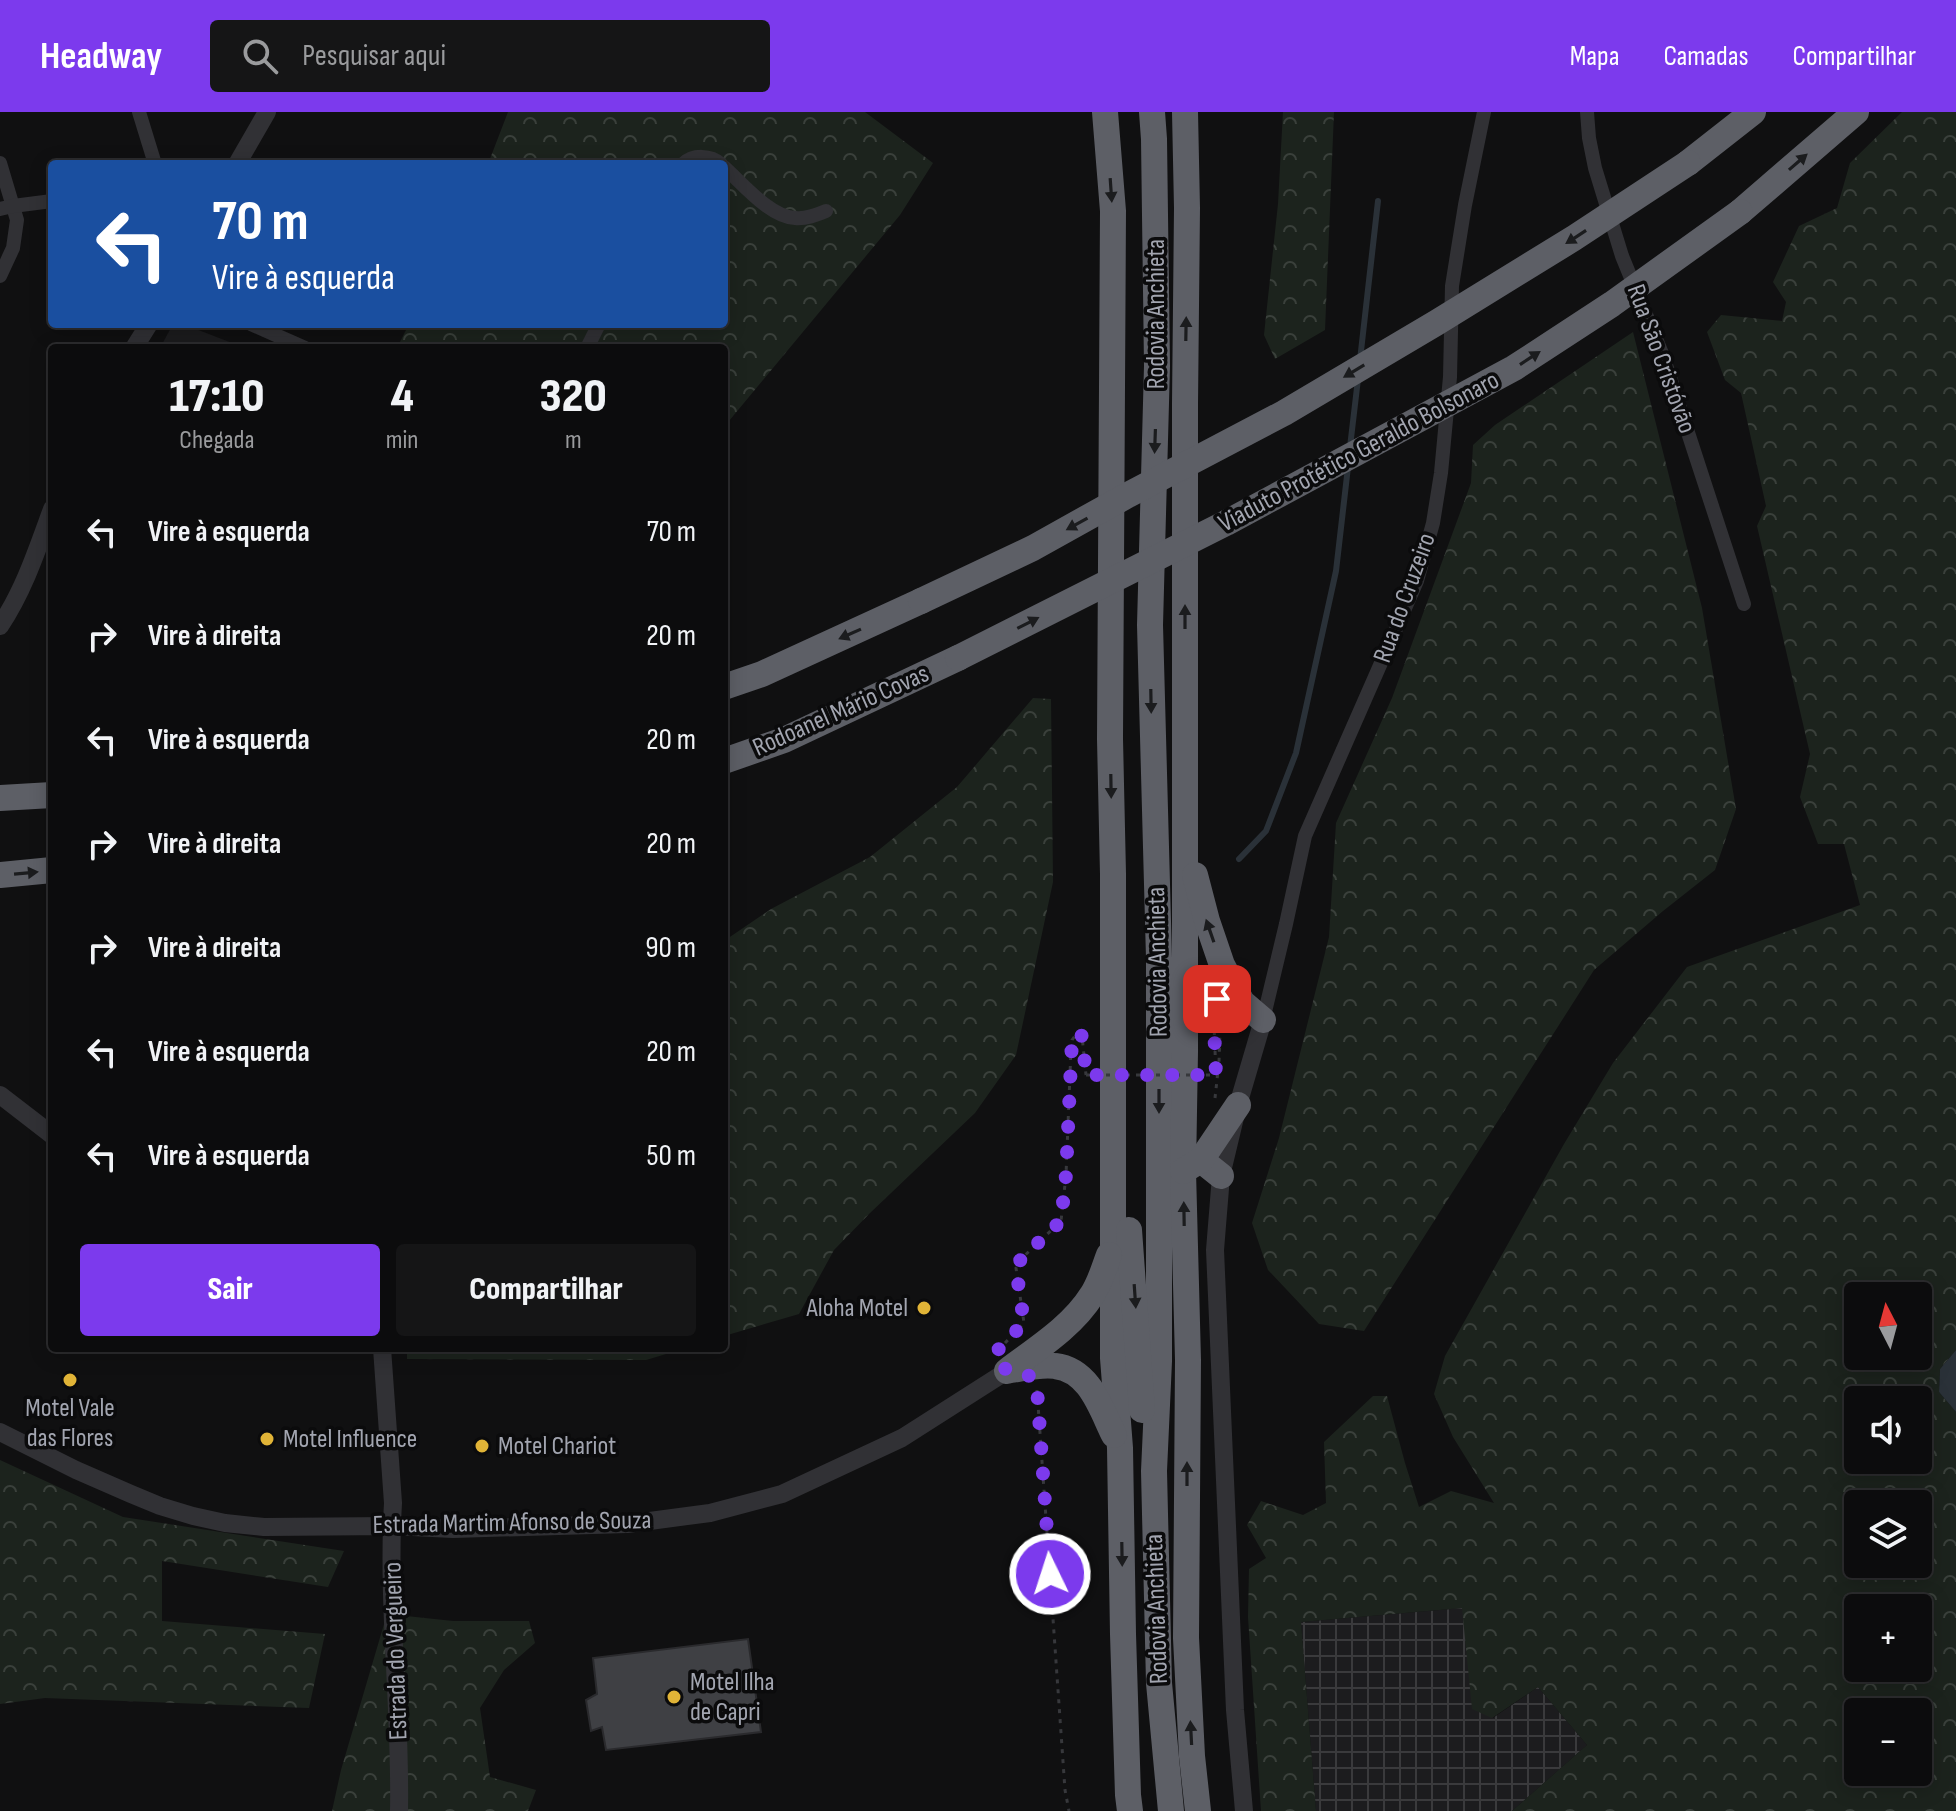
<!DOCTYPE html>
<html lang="pt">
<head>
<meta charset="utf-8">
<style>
  body { margin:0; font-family:"Sofia Sans Condensed",sans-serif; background:#151516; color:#f1f3f6; height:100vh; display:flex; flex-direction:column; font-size:30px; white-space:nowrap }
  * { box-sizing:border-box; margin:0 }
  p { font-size:26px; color:#9a9b9d }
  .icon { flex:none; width:44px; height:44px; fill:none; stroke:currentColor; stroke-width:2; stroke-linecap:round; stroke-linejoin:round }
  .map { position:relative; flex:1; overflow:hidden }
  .sheet { position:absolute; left:48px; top:232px; width:680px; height:1008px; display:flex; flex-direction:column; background:#0c0c0d; border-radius:8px; box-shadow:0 4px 20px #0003,0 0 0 2px #2c2c2e }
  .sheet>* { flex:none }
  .top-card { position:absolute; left:48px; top:48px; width:680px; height:168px; border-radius:8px; box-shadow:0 4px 20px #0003,0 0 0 2px #2c2c2e; background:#1a4fa0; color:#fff; overflow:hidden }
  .needle { width:52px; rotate:354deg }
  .fabs { position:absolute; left:1844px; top:1170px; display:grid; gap:16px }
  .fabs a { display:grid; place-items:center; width:88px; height:88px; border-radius:8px; background:#0c0c0d; box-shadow:0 4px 20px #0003,0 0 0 2px #2c2c2e; font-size:40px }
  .pin { position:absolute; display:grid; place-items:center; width:68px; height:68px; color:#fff; margin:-34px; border-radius:16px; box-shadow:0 4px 12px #0006 }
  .me { position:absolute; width:88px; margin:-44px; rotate:356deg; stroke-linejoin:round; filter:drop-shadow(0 0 6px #0008) }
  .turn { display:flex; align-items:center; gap:28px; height:168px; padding:0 32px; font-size:36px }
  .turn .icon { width:104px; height:104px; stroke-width:2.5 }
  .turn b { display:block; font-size:56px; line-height:68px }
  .eta { display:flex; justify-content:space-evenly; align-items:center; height:136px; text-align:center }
  .eta b { font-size:48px; font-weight:800; line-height:56px }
  .button { display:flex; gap:16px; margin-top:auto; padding:16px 32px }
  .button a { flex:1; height:92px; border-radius:8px; background:#7c3aed; color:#fff; font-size:32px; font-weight:800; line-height:92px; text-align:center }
  .button a+a { background:#151516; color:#f1f3f6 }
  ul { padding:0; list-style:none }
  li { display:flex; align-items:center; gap:24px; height:104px; padding:0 32px }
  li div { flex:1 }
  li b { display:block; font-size:30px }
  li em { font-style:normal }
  header { display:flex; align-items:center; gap:48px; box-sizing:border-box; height:112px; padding:0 40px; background:#7c3aed; color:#fff }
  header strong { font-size:38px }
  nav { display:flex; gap:44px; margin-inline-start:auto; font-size:28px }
  .search { width:560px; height:72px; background:#151516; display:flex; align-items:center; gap:20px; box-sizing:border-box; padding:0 28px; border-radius:8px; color:#9a9b9d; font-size:30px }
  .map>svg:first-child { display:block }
  .built { fill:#1c1c1e }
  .industrial { fill:url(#industrial-grid) }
  .forest { fill:url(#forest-crowns); fill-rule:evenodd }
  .water { fill:#2a3138 }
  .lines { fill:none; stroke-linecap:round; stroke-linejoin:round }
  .stream { stroke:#2a3138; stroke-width:6 }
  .building { fill:#3f4044; stroke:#2a2a2d; stroke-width:2 }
  .path { stroke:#37383c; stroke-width:3; stroke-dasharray:4 6; stroke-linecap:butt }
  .minor { stroke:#313135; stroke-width:14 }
  .tertiary { stroke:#313135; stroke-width:18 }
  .motorway { stroke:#5d5f66; stroke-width:26 }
  .path-bridge { stroke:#37383c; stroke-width:3; stroke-dasharray:4 6; stroke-linecap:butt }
  .motorway-bridge { stroke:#5d5f66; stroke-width:26 }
  .oneway { fill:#1b1c1e }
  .route { stroke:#7c3aed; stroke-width:14; stroke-dasharray:0 25.2 }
  .poi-dot { fill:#e1b437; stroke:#0b0b0c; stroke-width:3 }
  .labels { text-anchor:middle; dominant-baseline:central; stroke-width:7; stroke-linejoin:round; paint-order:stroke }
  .street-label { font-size:26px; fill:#a2a5b0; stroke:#0b0b0c }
  .poi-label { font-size:26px; fill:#a2a5b0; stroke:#0b0b0c; text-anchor:start }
</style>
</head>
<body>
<header>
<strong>Headway</strong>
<div class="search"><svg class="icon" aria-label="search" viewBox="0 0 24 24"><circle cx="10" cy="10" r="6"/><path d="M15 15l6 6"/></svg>Pesquisar aqui</div>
<nav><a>Mapa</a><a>Camadas</a><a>Compartilhar</a></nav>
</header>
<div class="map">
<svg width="1956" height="1699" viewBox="0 0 1956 1699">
  <defs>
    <pattern id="industrial-grid" width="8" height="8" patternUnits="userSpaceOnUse" patternTransform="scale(2)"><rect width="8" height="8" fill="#1c1c1e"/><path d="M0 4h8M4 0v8" fill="none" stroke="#3a3a3c"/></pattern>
    <pattern id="forest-crowns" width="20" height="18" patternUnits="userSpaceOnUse" patternTransform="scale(2)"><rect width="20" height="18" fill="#1c231d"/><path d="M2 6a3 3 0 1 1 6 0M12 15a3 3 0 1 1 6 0" fill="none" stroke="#3a403b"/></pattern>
  </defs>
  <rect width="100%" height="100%" fill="#101011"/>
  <path class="built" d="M173,212H183L245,236H160Z"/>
  <path class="industrial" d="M1463,1496L1493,1606L1538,1575L1587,1633L1512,1699H1316L1301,1510Z"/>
  <g class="forest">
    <path d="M508,0H865L933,51L900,103L724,315V236H397L409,212H724V52H488Z"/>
    <path d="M1283,0H1334L1325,218L1275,247L1264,223L1278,92Z"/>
    <path d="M1902,0H1956V1238L1940,1257L1939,1280L1956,1300V1699H1512L1587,1633L1538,1575L1492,1606L1472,1597L1462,1496L1301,1510L1316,1699H1261L1248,1505L1249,1457L1266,1446L1247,1413L1261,1389L1303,1403L1326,1391L1324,1330L1373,1284H1387L1405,1351L1419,1395L1451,1379L1494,1391L1453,1325L1434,1282L1445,1244L1564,1032L1613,951L1687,855L1860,793L1844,732H1818L1800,685L1810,642L1757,414L1766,394L1741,281L1725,268L1707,220L1721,203L1782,209L1786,190L1773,170L1799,114L1837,96L1850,51ZM1858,1184H1918V1244H1858ZM1858,1288H1918V1348H1858ZM1858,1392H1918V1452H1858ZM1858,1496H1918V1556H1858ZM1858,1600H1918V1660H1858Z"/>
    <path d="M1633,220L1702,496L1736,697L1715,758L1663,799L1594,858L1364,1219L1319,1212L1268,1158L1252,1111L1279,1026L1329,825L1336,711L1392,586L1471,371L1473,333L1495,313Z"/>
    <path d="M1033,586L1051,587L1053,770L1016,943L975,1001L870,1101L834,1138L799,1202L724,1224V829L771,797L870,745L957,675Z"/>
    <path d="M407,1236H686L646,1248L407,1247Z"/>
    <path d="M0,1348L123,1405L344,1439L328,1475L162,1449V1509L325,1522L309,1596L45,1586L0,1592Z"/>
    <path d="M387,1502L453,1509H529L535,1531L504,1558L480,1596L490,1665L536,1678L528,1699H332L341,1658Z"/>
  </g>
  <path class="water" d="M1956,1238V1300L1939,1280L1940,1257Z"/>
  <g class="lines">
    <g class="stream">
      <path d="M1360,248L1378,89"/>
      <path d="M1350,335L1358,267"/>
      <path d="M1239,747L1266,719L1296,641L1336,459L1348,355"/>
    </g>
  </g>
  <path class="building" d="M748,1527L761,1620L606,1638L602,1615L591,1619L586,1588L597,1582L593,1546Z"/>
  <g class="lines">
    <g class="path">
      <path d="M1215,986L1219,950"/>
      <path d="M1005,1231L1024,1211L1016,1156L1021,1147L1061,1109L1066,1063L1071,937L1072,928L1077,921L1082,924L1086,963"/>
      <path d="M1037,1278L1065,1678L1069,1699"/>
    </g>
    <g class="minor">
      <path d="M139,0L155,52"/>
      <path d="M1587,0L1589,26L1595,56L1622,144L1663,244L1744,492"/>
      <path d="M0,51L17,108L13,136L0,164"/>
      <path d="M683,52C693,42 711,43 721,52"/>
      <path d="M724,55C742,71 770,105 795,106C806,107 816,103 826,99"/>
      <path d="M0,97L13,94L52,89"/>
      <path d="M251,212L305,236"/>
      <path d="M587,236L599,212"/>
      <path d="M1263,908L1286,812L1305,724L1417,469L1433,411L1441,361L1450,265L1452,174L1465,93L1484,0"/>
    </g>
    <g class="tertiary">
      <path d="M237,52L267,0"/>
      <path d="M134,236L149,212"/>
      <path d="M0,514C24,478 37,438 52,397"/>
      <path d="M0,983L52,1023"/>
      <path d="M382,1236L393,1391C387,1493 401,1596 399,1699"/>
      <path d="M0,1320L76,1358L131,1382L160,1394L193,1404L225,1411L264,1415L392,1414L453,1417L627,1412L710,1401L782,1382L902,1326L1007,1259"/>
      <path d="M1244,1699L1235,1598L1215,1138L1221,1064L1238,993L1263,908"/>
    </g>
    <g class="motorway">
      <path d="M1105,0L1113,99L1110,627L1113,762V1246L1120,1336L1123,1522L1128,1683L1130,1699"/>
      <path d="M1152,0L1154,27L1157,254L1150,513L1159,846V1249L1154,1359L1159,1571L1171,1699"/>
      <path d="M1185,0L1187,96L1185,292V940L1183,1059L1188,1248L1186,1526L1192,1644L1198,1699"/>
      <path d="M1688,51L1753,0"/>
      <path d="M1740,100L1856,0"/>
      <path d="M724,575L762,562L921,489"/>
      <path d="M724,649L784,628L958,546"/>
      <path d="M0,686L52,683"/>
      <path d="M0,763L52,758"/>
      <path d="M1195,763L1207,809L1222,853L1242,890L1263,908"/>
      <path d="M1201,1048L1221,1064"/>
      <path d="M1183,1059L1201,1048L1238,993"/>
      <path d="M1129,1118L1142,1298"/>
      <path d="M1011,1258C1025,1256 1041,1252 1055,1254C1090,1258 1101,1297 1114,1323"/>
      <path d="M1007,1259C1036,1237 1072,1215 1092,1183C1100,1171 1104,1156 1109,1143"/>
    </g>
    <path class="path-bridge" d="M1086,963H1216L1213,888L1217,887L1221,890L1219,950"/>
    <g class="motorway-bridge">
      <path d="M921,489L1033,436L1128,383L1284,301L1436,211L1574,126L1688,51"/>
      <path d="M958,546L1226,411L1514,256L1612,192L1740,100"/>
    </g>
  </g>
  <defs><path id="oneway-solid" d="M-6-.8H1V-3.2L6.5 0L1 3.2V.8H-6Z" transform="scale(2)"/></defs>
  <g class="oneway">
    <use href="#oneway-solid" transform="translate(1798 50) rotate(-41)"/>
    <use href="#oneway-solid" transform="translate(1111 78) rotate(86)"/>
    <use href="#oneway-solid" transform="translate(1576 125) rotate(147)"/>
    <use href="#oneway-solid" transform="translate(1186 217) rotate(-89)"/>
    <use href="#oneway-solid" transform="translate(1530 246) rotate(-33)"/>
    <use href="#oneway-solid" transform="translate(1354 259) rotate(149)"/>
    <use href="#oneway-solid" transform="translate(1155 329) rotate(92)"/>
    <use href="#oneway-solid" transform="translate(1077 412) rotate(151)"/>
    <use href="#oneway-solid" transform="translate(1185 505) rotate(-90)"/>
    <use href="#oneway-solid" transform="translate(1028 511) rotate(-27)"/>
    <use href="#oneway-solid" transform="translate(850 522) rotate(156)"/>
    <use href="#oneway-solid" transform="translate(1151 589) rotate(89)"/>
    <use href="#oneway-solid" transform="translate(1111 674) rotate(89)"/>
    <use href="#oneway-solid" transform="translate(26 761) rotate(-5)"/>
    <use href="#oneway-solid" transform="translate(1210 819) rotate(-109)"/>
    <use href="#oneway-solid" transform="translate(1159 989) rotate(90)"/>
    <use href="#oneway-solid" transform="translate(1184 1102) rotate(-91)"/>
    <use href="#oneway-solid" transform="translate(1135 1184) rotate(86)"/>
    <use href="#oneway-solid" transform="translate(1187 1362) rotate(-90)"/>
    <use href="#oneway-solid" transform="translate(1122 1442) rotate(89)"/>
    <use href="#oneway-solid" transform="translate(1191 1621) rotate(-93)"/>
  </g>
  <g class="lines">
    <path class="route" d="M1050,1462L1037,1276L1030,1264L1007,1259L994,1242L1024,1211L1016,1156L1021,1147L1061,1109L1066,1063L1072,928L1077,921L1082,924L1086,963H1216L1213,888L1217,887"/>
  </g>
  <g class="poi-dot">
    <circle cx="924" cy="1196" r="8"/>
    <circle cx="70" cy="1268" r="8"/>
    <circle cx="267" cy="1327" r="8"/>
    <circle cx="482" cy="1334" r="8"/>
    <circle cx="674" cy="1585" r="8"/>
  </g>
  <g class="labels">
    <g class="street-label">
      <text transform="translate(1156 202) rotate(-90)">Rodovia Anchieta</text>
      <text transform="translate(1661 247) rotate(70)">Rua São Cristóvão</text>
      <text transform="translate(1359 340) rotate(-28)">Viaduto Protético Geraldo Bolsonaro</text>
      <text transform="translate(1405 486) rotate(-70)">Rua do Cruzeiro</text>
      <text transform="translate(841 599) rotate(-24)">Rodoanel Mário Covas</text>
      <text transform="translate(1158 850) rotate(-91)">Rodovia Anchieta</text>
      <text transform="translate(512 1411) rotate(-1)">Estrada Martim Afonso de Souza</text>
      <text transform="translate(1157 1497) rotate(-92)">Rodovia Anchieta</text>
      <text transform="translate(396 1539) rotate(-92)">Estrada do Vergueiro</text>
    </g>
    <g class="poi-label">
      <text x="908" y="1196" text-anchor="end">Aloha Motel</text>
      <text x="70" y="1296" text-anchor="middle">Motel Vale<tspan x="70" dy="30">das Flores</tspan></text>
      <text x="283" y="1327">Motel Influence</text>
      <text x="498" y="1334">Motel Chariot</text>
      <text x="690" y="1570">Motel Ilha<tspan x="690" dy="30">de Capri</tspan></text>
    </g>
  </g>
</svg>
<div class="fabs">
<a><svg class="needle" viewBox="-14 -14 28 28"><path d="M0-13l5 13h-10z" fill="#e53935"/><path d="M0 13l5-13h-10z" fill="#9a9b9d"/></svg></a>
<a><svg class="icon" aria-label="sound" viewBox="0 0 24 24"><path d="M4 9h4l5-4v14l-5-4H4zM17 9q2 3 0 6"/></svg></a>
<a><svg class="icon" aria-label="layers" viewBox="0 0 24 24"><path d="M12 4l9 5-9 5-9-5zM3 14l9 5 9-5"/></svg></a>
<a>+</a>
<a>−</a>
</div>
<div class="pin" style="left:1217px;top:887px;background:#d93025"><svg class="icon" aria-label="arrive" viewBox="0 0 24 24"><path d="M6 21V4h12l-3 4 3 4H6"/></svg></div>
<svg class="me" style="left:1050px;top:1462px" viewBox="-20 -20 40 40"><circle r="17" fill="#7c3aed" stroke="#fff" stroke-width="3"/><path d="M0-11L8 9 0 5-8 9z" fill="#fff"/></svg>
<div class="top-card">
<div class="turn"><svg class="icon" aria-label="left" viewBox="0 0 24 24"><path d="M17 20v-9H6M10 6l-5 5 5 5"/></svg><div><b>70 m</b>Vire à esquerda</div></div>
</div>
<section class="sheet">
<div class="eta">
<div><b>17:10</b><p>Chegada</p></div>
<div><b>4</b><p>min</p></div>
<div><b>320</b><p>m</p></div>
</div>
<ul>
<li><svg class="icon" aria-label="left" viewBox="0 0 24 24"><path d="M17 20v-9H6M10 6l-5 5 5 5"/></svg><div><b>Vire à esquerda</b></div><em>70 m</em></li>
<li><svg class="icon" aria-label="right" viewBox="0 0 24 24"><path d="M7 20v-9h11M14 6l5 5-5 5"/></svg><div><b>Vire à direita</b></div><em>20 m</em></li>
<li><svg class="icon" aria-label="left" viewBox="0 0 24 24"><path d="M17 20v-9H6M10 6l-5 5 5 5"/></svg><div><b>Vire à esquerda</b></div><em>20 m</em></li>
<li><svg class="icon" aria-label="right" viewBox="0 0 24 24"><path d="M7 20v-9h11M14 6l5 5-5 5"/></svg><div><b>Vire à direita</b></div><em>20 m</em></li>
<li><svg class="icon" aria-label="right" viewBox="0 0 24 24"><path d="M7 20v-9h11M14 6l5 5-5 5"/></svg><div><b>Vire à direita</b></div><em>90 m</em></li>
<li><svg class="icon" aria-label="left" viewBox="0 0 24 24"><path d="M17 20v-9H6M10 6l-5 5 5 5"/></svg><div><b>Vire à esquerda</b></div><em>20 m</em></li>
<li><svg class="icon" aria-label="left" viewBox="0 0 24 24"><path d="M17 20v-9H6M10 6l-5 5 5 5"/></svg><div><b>Vire à esquerda</b></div><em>50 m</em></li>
</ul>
<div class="button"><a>Sair</a><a>Compartilhar</a></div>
</section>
</div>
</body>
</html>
